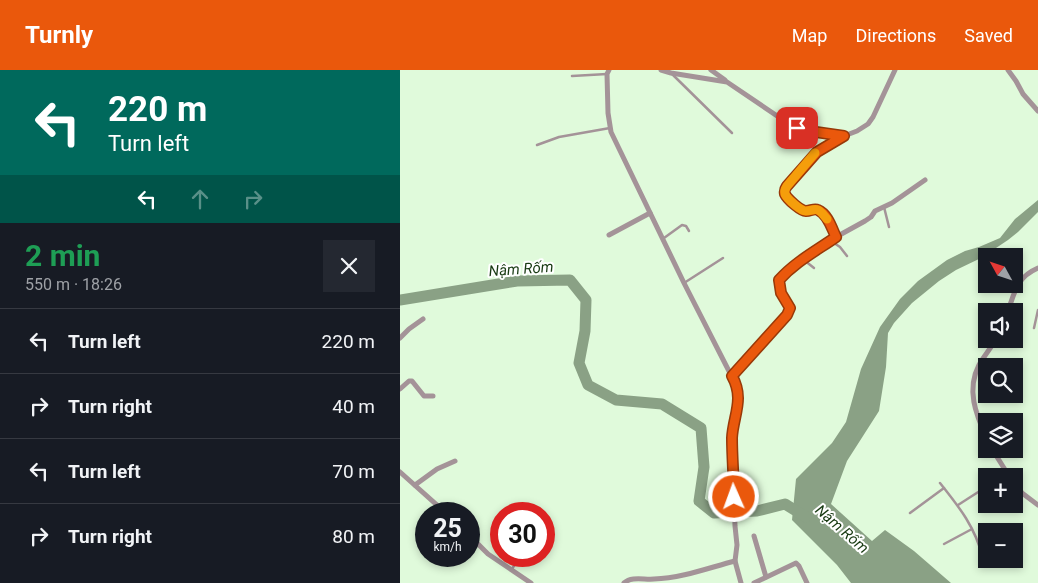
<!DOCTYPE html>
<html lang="en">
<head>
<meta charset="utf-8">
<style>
  body { margin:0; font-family:Roboto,sans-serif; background:#242831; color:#f1f3f6; height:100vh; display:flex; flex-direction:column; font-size:19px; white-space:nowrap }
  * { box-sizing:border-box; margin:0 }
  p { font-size:16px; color:#9ea1a6 }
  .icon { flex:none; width:28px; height:28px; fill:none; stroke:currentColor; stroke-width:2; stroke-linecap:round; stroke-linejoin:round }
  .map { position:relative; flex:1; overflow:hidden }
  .panel { display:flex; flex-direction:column; background:#171b24; width:400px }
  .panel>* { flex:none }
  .banner { background:#00695c; color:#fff; overflow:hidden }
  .needle { width:32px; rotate:310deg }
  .controls { position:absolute; left:578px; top:178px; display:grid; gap:10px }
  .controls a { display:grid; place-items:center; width:45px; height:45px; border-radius:0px; background:#171b24; box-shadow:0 2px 8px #0003; font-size:25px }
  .speed { position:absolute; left:15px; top:432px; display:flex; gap:10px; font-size:25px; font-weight:700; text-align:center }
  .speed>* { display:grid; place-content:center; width:65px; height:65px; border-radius:50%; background:#171b24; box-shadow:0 2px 8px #0003; line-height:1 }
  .speed small { font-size:12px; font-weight:400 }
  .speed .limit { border:8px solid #d22; background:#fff; color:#111 }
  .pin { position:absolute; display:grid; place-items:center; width:42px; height:42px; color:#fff; margin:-21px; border-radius:10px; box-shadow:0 2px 8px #0006 }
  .me { position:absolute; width:55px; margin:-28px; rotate:358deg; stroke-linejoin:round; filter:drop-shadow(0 0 4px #0008) }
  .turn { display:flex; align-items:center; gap:18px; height:105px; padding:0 25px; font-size:22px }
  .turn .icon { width:65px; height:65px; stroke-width:2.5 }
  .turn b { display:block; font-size:35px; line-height:42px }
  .lanes { display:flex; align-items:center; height:48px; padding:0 25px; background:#0003; justify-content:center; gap:25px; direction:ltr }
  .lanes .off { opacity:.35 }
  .round { display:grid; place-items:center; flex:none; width:52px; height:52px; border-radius:0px; background:#242831 }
  .headline { display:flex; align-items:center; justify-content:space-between; height:85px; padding:0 25px }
  h1 { font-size:30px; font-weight:700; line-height:38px; color:#1e9e55 }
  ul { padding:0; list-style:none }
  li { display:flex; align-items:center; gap:15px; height:65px; padding:0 25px; border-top:1px solid #363941 }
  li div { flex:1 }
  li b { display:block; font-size:19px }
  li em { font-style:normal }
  header { display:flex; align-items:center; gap:30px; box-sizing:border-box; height:70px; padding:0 25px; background:#ea580c; color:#fff }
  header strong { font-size:24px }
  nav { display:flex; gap:28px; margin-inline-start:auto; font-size:18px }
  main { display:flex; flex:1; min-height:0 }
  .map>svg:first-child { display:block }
  .water { fill:#8aa185 }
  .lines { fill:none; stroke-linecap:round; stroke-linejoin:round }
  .river { stroke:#8aa185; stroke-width:11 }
  .service { stroke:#a49398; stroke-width:2.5 }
  .minor { stroke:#a49398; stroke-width:5 }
  .route-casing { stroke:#983908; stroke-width:12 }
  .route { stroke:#ea580c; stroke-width:9 }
  .slow { stroke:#f59e0b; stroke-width:9 }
  .labels { text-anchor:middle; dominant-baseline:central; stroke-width:4; stroke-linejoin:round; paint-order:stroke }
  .water-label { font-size:15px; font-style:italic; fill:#173911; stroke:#fff }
</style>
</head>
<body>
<header>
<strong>Turnly</strong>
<nav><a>Map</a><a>Directions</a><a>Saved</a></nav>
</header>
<main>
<section class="panel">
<div class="banner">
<div class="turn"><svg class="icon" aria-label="left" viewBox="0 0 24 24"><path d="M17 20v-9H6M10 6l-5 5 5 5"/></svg><div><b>220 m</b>Turn left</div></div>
<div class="lanes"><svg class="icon" aria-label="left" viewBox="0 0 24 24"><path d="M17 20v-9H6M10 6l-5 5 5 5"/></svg><svg class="icon off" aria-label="ahead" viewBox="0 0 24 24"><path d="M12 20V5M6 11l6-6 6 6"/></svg><svg class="icon off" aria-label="right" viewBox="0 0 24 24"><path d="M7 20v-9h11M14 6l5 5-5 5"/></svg></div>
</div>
<div class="headline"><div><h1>2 min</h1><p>550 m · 18:26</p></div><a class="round"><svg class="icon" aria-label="close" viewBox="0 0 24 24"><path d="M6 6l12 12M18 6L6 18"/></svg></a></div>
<ul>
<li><svg class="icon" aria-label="left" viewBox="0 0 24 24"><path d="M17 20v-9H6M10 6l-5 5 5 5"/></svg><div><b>Turn left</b></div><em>220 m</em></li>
<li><svg class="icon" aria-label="right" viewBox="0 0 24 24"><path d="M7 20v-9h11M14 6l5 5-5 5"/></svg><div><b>Turn right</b></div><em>40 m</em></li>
<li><svg class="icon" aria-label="left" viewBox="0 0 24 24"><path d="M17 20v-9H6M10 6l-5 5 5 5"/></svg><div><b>Turn left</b></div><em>70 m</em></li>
<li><svg class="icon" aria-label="right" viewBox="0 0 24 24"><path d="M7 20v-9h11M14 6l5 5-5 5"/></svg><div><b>Turn right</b></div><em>80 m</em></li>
</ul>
</section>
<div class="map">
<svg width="638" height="513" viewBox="0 0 638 513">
  <rect width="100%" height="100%" fill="#e0fadb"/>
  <path class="water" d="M638,130V142L618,162L608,170L581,188L556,200L539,211L512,233L494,253L488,263L486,297L479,341L447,391L431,434L472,471L485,460L514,481L551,513H451L437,495L392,450L396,409L432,373L446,352L461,299L480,257L500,229L518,211L547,190L565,181L579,177L600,168L615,149Z"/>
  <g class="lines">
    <path class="river" d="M0,230L117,211L170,210L186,230L185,261L179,293L188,315L216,330L262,334L301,358L304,397L299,431L314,443L357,441L385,434L406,447"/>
    <g class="service">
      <path d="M272,4L332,63"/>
      <path d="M172,6L207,4"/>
      <path d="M137,75L159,67L210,58"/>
      <path d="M484,137L489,157"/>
      <path d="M264,168L282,155L286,156L289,161"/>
      <path d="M431,171L440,177L447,186"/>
      <path d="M404,190L414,198"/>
      <path d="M284,213L323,188"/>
      <path d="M634,258L638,240"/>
      <path d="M603,406L607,403"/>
      <path d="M540,413C560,438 575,457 583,488"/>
      <path d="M558,435L586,417"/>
      <path d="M510,443L544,418"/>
      <path d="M544,474L572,459"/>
      <path d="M112,499L120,486"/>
    </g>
    <g class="minor">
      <path d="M209,0L207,4L208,43L211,62L284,213L334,311L338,329L332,366L335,456L337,475L335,491L341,513"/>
      <path d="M261,0L271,3L327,12L392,56L416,62L443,66"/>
      <path d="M311,0L325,10"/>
      <path d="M608,0L616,11L623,24L638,41"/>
      <path d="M209,165L250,143"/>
      <path d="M436,167C432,159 428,144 418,140C414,138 411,141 406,141C402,142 387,128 385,124C384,120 385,119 387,116L417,82L444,66L457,61L468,54L473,47L495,0"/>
      <path d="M608,241C615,221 617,207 638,198"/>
      <path d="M0,268L9,259L23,249"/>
      <path d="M332,306L387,245L390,238L381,223L379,209L387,201L403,189L436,167L465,151L471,147L475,141L492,133L525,110"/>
      <path d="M0,319L9,311H12L24,326H33"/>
      <path d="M586,367C576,344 566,320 579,295C584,286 591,278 596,269"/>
      <path d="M592,379L609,406"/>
      <path d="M0,402L47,444"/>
      <path d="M614,412L622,423L638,435"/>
      <path d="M15,415L37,399L55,391"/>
      <path d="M69,465L88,484L131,513"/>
      <path d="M354,466L366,507"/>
      <path d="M224,513C232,506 244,510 254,509C282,508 308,498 335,491"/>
      <path d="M354,513L396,493L399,496L407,513"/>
    </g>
  </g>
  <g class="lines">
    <defs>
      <path id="route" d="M334,427C334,408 332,388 332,368C333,346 345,329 332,306L387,245L390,238L381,223L379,210C395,192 416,181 436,167C432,159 428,144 418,140C414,138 411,141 406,141C402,142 387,129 385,124C384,120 385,119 387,116L417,82L444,66L416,62L397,58"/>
    </defs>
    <use href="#route" class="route-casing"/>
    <use href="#route" class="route"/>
    <path class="slow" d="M415,83L387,116C385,119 384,120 385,124C387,129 402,142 406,141C411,141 414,138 418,140C422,142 424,146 427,149"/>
  </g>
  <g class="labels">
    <g class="water-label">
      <text transform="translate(121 199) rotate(-4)">Nậm Rốm</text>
      <text transform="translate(442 459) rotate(41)">Nậm Rốm</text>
    </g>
  </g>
</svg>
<div class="controls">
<a><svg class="needle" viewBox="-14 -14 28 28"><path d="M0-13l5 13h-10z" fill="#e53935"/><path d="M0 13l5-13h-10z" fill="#9ea1a6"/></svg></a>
<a><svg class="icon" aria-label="sound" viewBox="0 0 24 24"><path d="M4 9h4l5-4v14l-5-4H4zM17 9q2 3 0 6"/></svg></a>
<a><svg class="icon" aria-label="search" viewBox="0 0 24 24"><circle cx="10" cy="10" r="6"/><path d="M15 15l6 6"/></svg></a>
<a><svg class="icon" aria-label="layers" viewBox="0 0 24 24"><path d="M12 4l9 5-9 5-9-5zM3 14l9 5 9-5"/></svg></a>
<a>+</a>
<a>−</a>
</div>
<div class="speed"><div>25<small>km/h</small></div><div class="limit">30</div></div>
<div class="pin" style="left:397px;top:58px;background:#d93025"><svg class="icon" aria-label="arrive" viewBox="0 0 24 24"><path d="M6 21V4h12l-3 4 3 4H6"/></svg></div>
<svg class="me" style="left:334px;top:427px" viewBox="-20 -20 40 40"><circle r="17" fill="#ea580c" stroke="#fff" stroke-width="3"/><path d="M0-11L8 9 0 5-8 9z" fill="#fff"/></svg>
</div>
</main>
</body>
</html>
